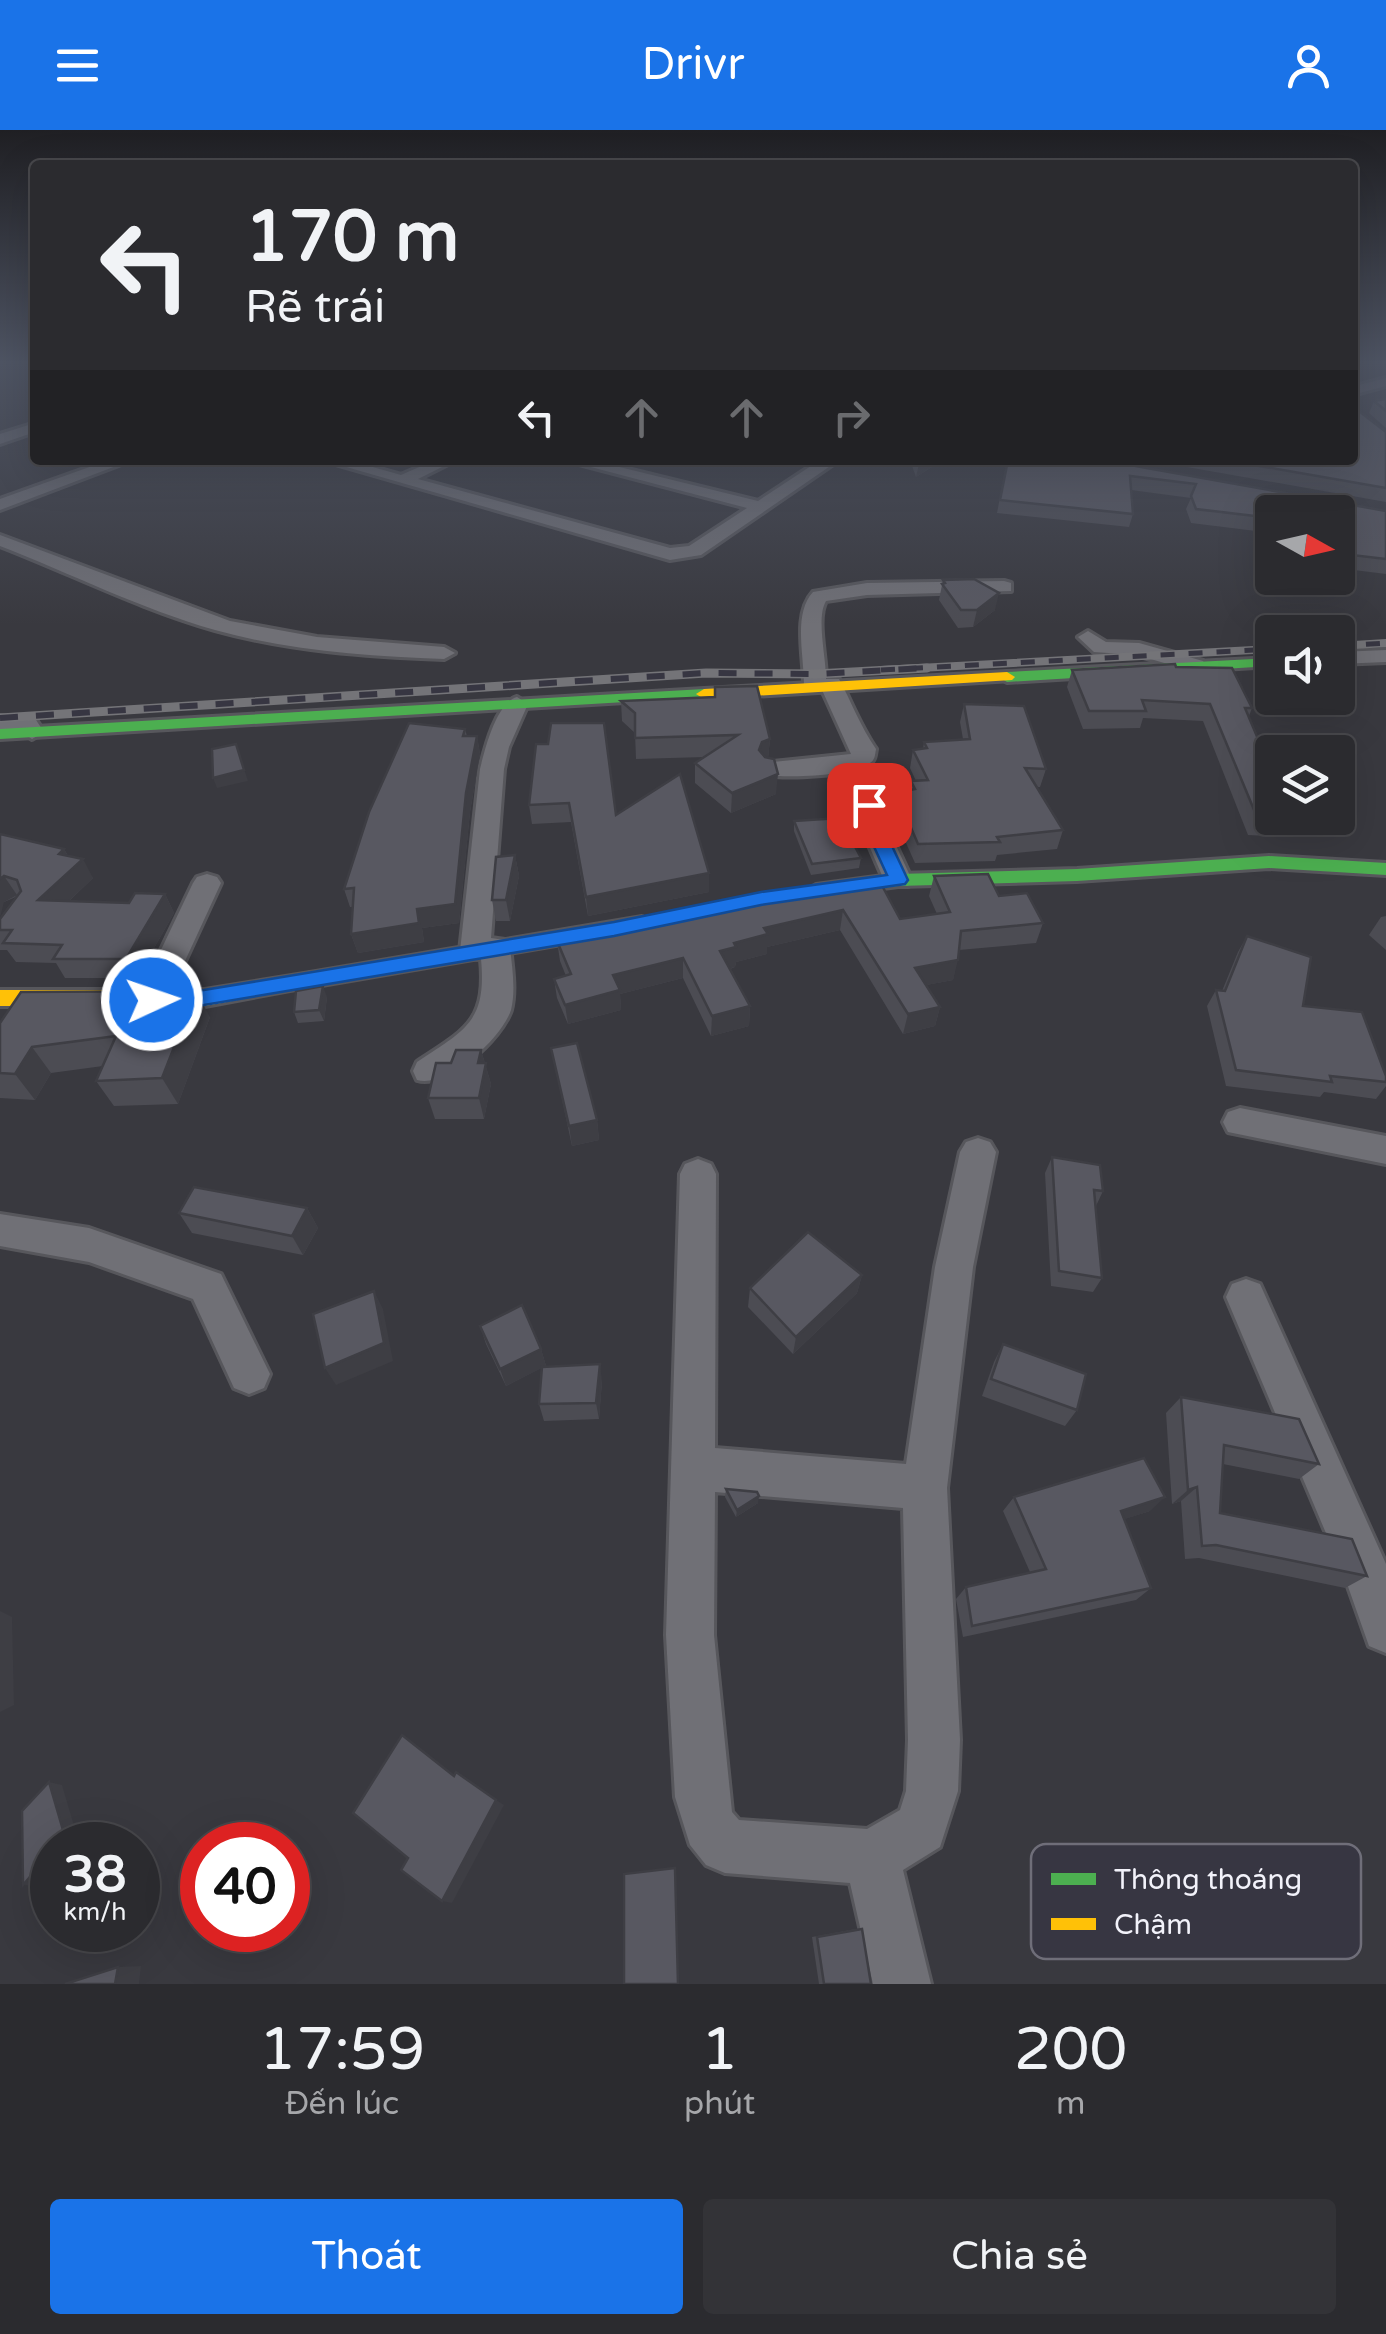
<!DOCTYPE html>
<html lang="vi">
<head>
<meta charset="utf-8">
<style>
  body { margin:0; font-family:"Varela Round",sans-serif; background:#333337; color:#f1f3f6; height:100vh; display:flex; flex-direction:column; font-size:38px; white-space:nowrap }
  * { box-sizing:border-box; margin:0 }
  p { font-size:32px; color:#a6a7aa }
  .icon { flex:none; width:55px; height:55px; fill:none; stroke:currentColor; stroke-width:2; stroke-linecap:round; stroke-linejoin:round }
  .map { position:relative; height:1854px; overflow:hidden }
  .sheet { display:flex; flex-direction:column; background:#2b2b2f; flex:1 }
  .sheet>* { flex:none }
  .banner { position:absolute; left:30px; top:30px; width:1328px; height:305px; border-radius:10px; box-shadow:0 10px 40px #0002,0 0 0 2px #47474b; background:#2b2b2f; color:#f1f3f6; overflow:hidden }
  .needle { width:65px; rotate:98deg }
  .buttons { position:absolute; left:1255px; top:365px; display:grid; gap:20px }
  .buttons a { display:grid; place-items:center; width:100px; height:100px; border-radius:10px; background:#2b2b2f; box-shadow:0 10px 40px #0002,0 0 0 2px #47474b; font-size:50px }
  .speed { position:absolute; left:30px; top:1692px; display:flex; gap:20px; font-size:50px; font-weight:700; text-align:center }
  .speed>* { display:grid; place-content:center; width:130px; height:130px; border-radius:50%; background:#2b2b2f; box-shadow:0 10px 40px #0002,0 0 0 2px #47474b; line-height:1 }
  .speed small { font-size:25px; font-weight:400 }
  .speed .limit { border:15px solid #d22; background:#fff; color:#111 }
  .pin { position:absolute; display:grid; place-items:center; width:85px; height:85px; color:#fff; margin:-42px; border-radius:20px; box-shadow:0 5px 15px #0006 }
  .me { position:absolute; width:110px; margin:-55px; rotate:87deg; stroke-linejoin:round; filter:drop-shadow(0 0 8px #0008) }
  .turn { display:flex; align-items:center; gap:35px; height:210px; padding:0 50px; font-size:45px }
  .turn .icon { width:130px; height:130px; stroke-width:2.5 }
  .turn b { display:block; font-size:70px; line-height:85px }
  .lanes { display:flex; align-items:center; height:95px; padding:0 50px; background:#0003; justify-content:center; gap:50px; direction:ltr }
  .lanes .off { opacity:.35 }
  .eta { display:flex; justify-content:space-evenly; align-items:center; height:170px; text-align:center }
  .eta b { font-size:60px; font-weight:600; line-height:70px }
  .action { display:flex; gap:20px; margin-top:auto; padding:20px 50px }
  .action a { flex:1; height:115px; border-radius:10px; background:#1a73e8; color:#fff; font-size:40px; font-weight:600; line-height:115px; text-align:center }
  .action a+a { background:#333337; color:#f1f3f6 }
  header { display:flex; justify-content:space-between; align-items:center; height:130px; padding:0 50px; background:#1a73e8; color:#fff; font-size:45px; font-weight:600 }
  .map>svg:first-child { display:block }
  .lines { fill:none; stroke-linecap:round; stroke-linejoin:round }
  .street-casing { stroke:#57575c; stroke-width:6 }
  .fast-casing { stroke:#57575c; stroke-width:6 }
  .slow-casing { stroke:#57575c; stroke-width:6 }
  .street { fill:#707076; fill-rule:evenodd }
  .fast { fill:#4caf50; fill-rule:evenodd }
  .slow { fill:#ffc107; fill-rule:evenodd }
  .rail-far1-casing { stroke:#747478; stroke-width:8 }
  .rail-casing { stroke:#747478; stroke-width:9 }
  .rail-far1 { stroke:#373642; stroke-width:5; stroke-dasharray:14; stroke-linecap:butt }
  .rail { stroke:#373642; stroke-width:6; stroke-dasharray:18; stroke-linecap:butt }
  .wall { fill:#4c4c53 }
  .shaded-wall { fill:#3e3e44 }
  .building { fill:#585861; stroke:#3e3e44; stroke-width:2.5 }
  .route { fill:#1a73e8; stroke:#114b97; stroke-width:2.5 }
  .key { fill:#373642; stroke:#6f6e79; stroke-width:2.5 }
  .key-label { font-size:28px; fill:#f2f2fa }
</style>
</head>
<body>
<header><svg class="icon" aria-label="menu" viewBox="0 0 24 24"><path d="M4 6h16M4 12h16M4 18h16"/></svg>Drivr<svg class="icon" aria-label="person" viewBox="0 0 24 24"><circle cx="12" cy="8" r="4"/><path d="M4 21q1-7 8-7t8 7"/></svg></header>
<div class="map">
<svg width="1386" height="1854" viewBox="0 0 1386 1854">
  <rect width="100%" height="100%" fill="#39393f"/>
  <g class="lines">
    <defs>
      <g id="street">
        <path d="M1386,248V256L1352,265V257Z"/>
        <path d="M35,293V302L0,314V304Z"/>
        <path d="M109,330H132L0,380V369Z"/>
        <path d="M322,330H348L401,345L435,330H456L418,349L670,418L689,416L747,378L564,330H591L758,371L820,330H839L701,425L670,430Z"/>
        <path d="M0,405L230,491L317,507L444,517L455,523L444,529C367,526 290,521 215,500C141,479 72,444 0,416Z"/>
        <path d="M1004,451L1011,453V461L867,465L826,471C816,488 826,526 826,549H839C852,573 860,596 876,619C875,625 875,630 870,633C853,646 784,649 764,644L761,639L764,634L773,632L851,624L822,560H807L804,555C804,524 793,484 813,462L867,453Z"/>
        <path d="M1088,501L1106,512L1139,513L1203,531L1206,536L1195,542L1137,525L1094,522L1078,507Z"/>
        <path d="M1386,520V532L1338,534V522Z"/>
        <path d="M517,567L528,574L509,617L504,639L491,808L505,810L510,817C512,837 516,860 511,880C502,908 447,959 417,950L413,941L417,932C465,900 487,892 481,829L465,828L460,821L480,639C485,619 496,573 517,567Z"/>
        <path d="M0,586L36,590L44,602L32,609L20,601L0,600Z"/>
        <path d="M888,653L901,661L880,681L912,750L908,756H888L884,750L854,681L865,664Z"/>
        <path d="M207,744L217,747L221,753L167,870L163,878L152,881L141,878L137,870L193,753L197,747Z"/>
        <path d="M1240,978L1386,1006V1034L1228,1002L1223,992L1228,982Z"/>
        <path d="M978,1008L990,1012L996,1022L973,1137L947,1358L960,1610L958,1661L940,1717L903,1740L931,1854H873L850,1753L725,1743L706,1735L690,1715L675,1667L666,1505L680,1044L685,1034L698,1029L711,1034L716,1044L715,1318L906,1334L935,1137L960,1022L966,1012ZM715,1362L903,1378L908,1610L906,1661L900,1680L867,1699L739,1690L732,1682L714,1505Z"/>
        <path d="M0,1084L89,1098L221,1144L270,1244L264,1258L249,1264L234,1258L193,1169L89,1132L0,1116Z"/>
        <path d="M1246,1149L1260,1154L1386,1434V1523L1369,1516L1345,1448L1226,1167L1232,1154Z"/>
      </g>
      <g id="fast">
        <path d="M1272,528V536L1007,552L999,547L1007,542Z"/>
        <path d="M704,559L709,561V567L0,609V599Z"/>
        <path d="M1269,726L1386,733V745L1269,738L1077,751L898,756L816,767L806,761L816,755L898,744L1077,739Z"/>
        <path d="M642,787L652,794L649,799L310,857L299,850L310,843Z"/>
      </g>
      <g id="slow">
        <path d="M1007,542L1015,547L1012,550L704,569L696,564L704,559Z"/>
        <path d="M310,843L321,850L317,855L205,876H0V860H205Z"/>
      </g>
    </defs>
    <use href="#street" class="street-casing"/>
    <use href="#fast" class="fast-casing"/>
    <use href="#slow" class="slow-casing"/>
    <use href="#street" class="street"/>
    <use href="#fast" class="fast"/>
    <use href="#slow" class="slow"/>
    <defs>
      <g id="rail-far1">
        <path d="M1338,516L1386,513"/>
        <path d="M881,540L1272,519"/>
      </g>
      <path id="rail" d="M0,588L706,543L816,544L927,538"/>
    </defs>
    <use href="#rail-far1" class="rail-far1-casing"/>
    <use href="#rail" class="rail-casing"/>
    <use href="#rail-far1" class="rail-far1"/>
    <use href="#rail" class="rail"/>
  </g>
  <g class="wall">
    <path d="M1386,269V298L1369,283L1374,271Z"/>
    <path d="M1355,278L1386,302V372L1147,330H1352Z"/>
    <path d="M910,330H943L916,347Z"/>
    <path d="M1007,330H1102L1386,381V444L1338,438L1343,405H1338V382H1272V402H1264L1191,393L1186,379L1191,368L1131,360L1133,384L1129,397L997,383Z"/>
    <path d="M943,450L995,480L973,497L958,498L939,470Z"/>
    <path d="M1176,537L1252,578L1249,586L1293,689L1284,707L1248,705L1203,591L1143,588L1140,598L1083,599L1067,557L1072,540Z"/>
    <path d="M621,571L770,609L768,628L776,664L731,683L695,653V633L705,627L636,629L635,603L622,591Z"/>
    <path d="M964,574L1046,639L1040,657H1037L1063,700L1057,719L997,725L995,731L915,733L902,704L895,705L885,682L888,664L910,660L911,651H916L910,638L913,620L923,619L924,612L963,609L960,592Z"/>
    <path d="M465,599L467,606H477L480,624L470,682L459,793L422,798L424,812L358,823L351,804L353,777H350L344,759Z"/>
    <path d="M536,614L616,685L709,762L588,786L571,692L532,694L529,675Z"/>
    <path d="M794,691L861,728L859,738L811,745L794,701Z"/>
    <path d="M0,704L64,719L68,726L93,748L69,771L129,773L165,764L174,783L137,848H65L56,833L16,832L7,820H0V789L18,766L4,772Z"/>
    <path d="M515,725L519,746L510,791H496L492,770Z"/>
    <path d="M934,746L999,766L1043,793L1036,813L959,820L953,850L926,855L940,877L935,896L903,904L840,800L767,817V824L736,832L735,837L730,839L750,876L749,896L711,906L683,848L620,864L621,880L568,894L557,868L554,849L566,846L560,831L557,811L763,765L900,789L937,784L929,766Z"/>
    <path d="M1386,786V820L1369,805L1381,787Z"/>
    <path d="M1247,806L1303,876L1386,946V956L1376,969L1324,962L1320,967L1226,956L1207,876L1216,860L1222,861L1238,822Z"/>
    <path d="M327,867L324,891L298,893L294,882Z"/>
    <path d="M210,887L178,974L114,976L96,951L103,936L51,943L35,970L0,968V893Z"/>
    <path d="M551,918L597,990L599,1010L572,1016Z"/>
    <path d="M481,920L491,954L484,989H435L428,968L451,933Z"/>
    <path d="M1052,1027L1103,1061L1096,1076L1102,1148L1093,1162L1051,1156L1045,1043Z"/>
    <path d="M307,1078L318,1098L303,1125L192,1103L179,1083Z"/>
    <path d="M862,1145L857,1163L793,1224L748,1177L750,1158Z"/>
    <path d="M480,1196L541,1219L546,1236L543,1237L602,1251L599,1289L544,1291L539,1274L541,1238L506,1256L486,1214Z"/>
    <path d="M1003,1214L1077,1280L1065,1296L982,1266L994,1232Z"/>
    <path d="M1181,1267L1319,1334L1299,1349L1223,1334L1220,1383L1367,1446L1345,1458L1199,1428L1185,1429L1181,1371L1172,1374L1166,1283Z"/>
    <path d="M726,1359L758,1373L736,1387L725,1367Z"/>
    <path d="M1014,1367L1150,1381L1124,1389L1151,1458L1136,1470L963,1507L956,1469L966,1457L1030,1442L1003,1381Z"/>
    <path d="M856,1799H862L871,1854H819L812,1807Z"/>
  </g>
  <g class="shaded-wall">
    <path d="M924,330H943L916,347L919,334Z"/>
    <path d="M999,463L995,480L973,497L977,480Z"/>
    <path d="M477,606L480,624L470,682L459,793L422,798L424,812L358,823L351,804L466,663Z"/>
    <path d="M770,609L768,629L758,641L759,620L762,612Z"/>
    <path d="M236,614L248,651L217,658L213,648Z"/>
    <path d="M778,644L776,664L731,683L732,663Z"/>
    <path d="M64,719L74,737L83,729L93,748L50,789L38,770L59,724Z"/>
    <path d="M515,725L519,746L510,791L506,770Z"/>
    <path d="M709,743V762L588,786L586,767Z"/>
    <path d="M4,746L17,765L4,772L0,788V749Z"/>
    <path d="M165,764L174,783L137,848L126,829Z"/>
    <path d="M843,780L840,800L767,817V824L736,832L735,837L720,841V821L734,813L764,798Z"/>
    <path d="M683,828V848L620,864L621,880L568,894L565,875L613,845Z"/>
    <path d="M958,830L953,850L911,858L915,838Z"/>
    <path d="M323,856L327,867L324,891L319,880Z"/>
    <path d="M196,861L210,887L178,974L162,948Z"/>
    <path d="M750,876L749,896L711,906L712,886Z"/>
    <path d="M940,877L935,896L903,904L908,884Z"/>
    <path d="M32,917L51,943L35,970L15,944Z"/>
    <path d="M481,920L491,954L484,989L479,968L478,933Z"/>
    <path d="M597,990L599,1010L572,1016L569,996Z"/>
    <path d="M307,1078L318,1098L303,1125L292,1106Z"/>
    <path d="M862,1145L857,1163L793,1224L796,1207Z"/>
    <path d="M374,1161L383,1179L393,1231L336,1255L325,1238Z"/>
    <path d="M541,1219L546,1236L506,1256L500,1239Z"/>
    <path d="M600,1234L602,1251L599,1289L596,1273Z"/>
    <path d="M1197,1357L1181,1371L1172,1374L1188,1360Z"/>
    <path d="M759,1366L758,1373L736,1387L737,1380Z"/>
    <path d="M1165,1367L1150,1381L1107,1395L1121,1381Z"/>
    <path d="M0,1481L12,1487L14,1575L0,1582Z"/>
    <path d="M49,1652L62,1655L78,1709L72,1715H58Z"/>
    <path d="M496,1670L504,1675L452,1773L442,1771Z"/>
    <path d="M52,1721V1738L36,1756L23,1755Z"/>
    <path d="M141,1836L139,1854H115L118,1837Z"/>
  </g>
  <g class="building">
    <path d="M1352,263L1355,278L1386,302V358L1225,330H1352Z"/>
    <path d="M1386,269V281L1374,271Z"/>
    <path d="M1008,330H1102L1386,381V429L1343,424L1349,391H1338V382H1272V388L1196,379L1191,366L1196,354L1130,346L1133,384L1000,370Z"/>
    <path d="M974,449L999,463L977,480H961L942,454L945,453L943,450Z"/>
    <path d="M1175,534L1176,537L1232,538L1252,578H1245L1272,642V688H1292L1293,689L1257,687L1210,574L1142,570L1146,581H1089L1072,540Z"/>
    <path d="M757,556L770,609L762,612L759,620L765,627L774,629L778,644L732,663L695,633L738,605L635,608V583L621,571L715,567V557Z"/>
    <path d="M964,574L1024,576L1046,639L1025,638L1063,700L997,707L1000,712L918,714L906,686L899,687L888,664L915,659L911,651L928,650L913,620L927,618L924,612L970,609Z"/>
    <path d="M409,593L465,599L463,606H477L466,663L455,774L417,779L419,793L351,804L354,758L344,759L369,682Z"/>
    <path d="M551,593H604L616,685L680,644L709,743L586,767L569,673L529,675L536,614H548Z"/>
    <path d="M236,614L244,640L213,648L212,619Z"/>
    <path d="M840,688L861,728L812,734L794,691Z"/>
    <path d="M0,704L64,719L59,724L83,729L38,770L129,773L135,763L165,764L126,829H53L62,815L3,813L12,800H0V789L21,761L17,750L4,746L0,749Z"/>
    <path d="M515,725L506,770H492L496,727Z"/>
    <path d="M988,744L999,766L1027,763L1043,793L961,801L958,830L915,838L940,877L908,884L843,780L764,798L768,804L734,813L736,817L720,821L750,876L712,886L683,828L613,845L620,860L565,875L554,849L571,844L557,811L592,800L763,765L879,750L900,789L950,782L934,746Z"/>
    <path d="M1247,806L1311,827L1303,876L1362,882L1386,946V952L1330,946L1332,952L1236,940L1216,860L1225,861Z"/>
    <path d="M323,856L319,880L294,882L296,861Z"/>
    <path d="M196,861L162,948L96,951L116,906L32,917L15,944L0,943V893L21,862Z"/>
    <path d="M577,913L597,990L569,996L551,918Z"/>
    <path d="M456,920H481L478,933H486L479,968H428L436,933H451Z"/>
    <path d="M1052,1027L1100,1035L1103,1061L1094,1060L1102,1148L1059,1141Z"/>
    <path d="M194,1057L307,1078L292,1106L179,1083Z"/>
    <path d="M808,1102L862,1145L796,1207L750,1158Z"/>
    <path d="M374,1161L384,1213L325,1238L313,1184Z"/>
    <path d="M522,1175L541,1219L500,1239L480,1196Z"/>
    <path d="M1003,1214L1086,1244L1077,1280L991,1249Z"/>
    <path d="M600,1234L596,1273L539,1274L542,1237Z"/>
    <path d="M1181,1267L1299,1289L1319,1334L1224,1315L1220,1383L1352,1409L1367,1446L1216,1415L1202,1416L1197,1357L1188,1360Z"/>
    <path d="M1144,1328L1165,1367L1121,1381L1151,1458L972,1496L966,1457L1046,1439L1014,1367Z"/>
    <path d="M726,1359L757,1362L759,1366L737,1380Z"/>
    <path d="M402,1605L454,1646L456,1642L496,1670L442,1771L401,1740L408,1728L353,1683Z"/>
    <path d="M49,1652L65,1707L58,1715H52V1721L23,1755L22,1681Z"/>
    <path d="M675,1738L678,1854H624V1744Z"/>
    <path d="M862,1799L871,1854H824L817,1807Z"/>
    <path d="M118,1837L115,1854H65Z"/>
  </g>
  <linearGradient id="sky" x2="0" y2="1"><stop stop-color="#1f1f23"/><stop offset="0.47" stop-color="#4e5463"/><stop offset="1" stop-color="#4e5463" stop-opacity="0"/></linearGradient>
  <rect width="1386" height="495" fill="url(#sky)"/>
  <path class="route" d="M869,670L878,675L876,682L908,750L905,754L761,775L614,806L204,875L152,878L141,870L152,863L204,860L614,792L761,762L887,745L858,682L862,671Z"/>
  <rect x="1031" y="1714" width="330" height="115" rx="15" class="key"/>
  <rect x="1051" y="1743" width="45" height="12" fill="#4caf50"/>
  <rect x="1051" y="1788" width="45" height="12" fill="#ffc107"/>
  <g class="key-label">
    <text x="1114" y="1759">Thông thoáng</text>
    <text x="1114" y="1804">Chậm</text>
  </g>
</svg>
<div class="buttons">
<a><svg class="needle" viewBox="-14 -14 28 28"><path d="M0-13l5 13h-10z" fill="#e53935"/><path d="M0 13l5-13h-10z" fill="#a6a7aa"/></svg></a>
<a><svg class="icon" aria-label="sound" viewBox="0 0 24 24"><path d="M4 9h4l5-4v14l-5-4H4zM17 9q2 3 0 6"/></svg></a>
<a><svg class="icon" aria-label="layers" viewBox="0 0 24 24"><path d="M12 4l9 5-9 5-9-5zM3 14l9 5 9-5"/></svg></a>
</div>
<div class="speed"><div>38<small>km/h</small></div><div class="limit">40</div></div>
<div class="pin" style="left:869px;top:675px;background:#d93025"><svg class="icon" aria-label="arrive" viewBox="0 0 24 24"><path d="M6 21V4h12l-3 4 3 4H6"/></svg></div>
<svg class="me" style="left:152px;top:870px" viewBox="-20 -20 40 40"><circle r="17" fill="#1a73e8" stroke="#fff" stroke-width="3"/><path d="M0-11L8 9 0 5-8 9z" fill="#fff"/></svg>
<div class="banner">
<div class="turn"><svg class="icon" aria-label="left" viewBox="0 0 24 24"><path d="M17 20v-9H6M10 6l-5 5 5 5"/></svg><div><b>170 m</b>Rẽ trái</div></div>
<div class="lanes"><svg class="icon" aria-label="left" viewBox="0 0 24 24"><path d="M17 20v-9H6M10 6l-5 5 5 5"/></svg><svg class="icon off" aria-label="ahead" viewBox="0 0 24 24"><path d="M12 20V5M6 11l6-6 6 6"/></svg><svg class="icon off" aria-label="ahead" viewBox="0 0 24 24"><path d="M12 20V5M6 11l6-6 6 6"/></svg><svg class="icon off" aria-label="right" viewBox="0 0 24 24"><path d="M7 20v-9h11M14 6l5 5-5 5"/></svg></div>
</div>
</div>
<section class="sheet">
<div class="eta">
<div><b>17:59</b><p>Đến lúc</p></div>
<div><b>1</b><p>phút</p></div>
<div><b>200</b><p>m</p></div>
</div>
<div class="action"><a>Thoát</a><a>Chia sẻ</a></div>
</section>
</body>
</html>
